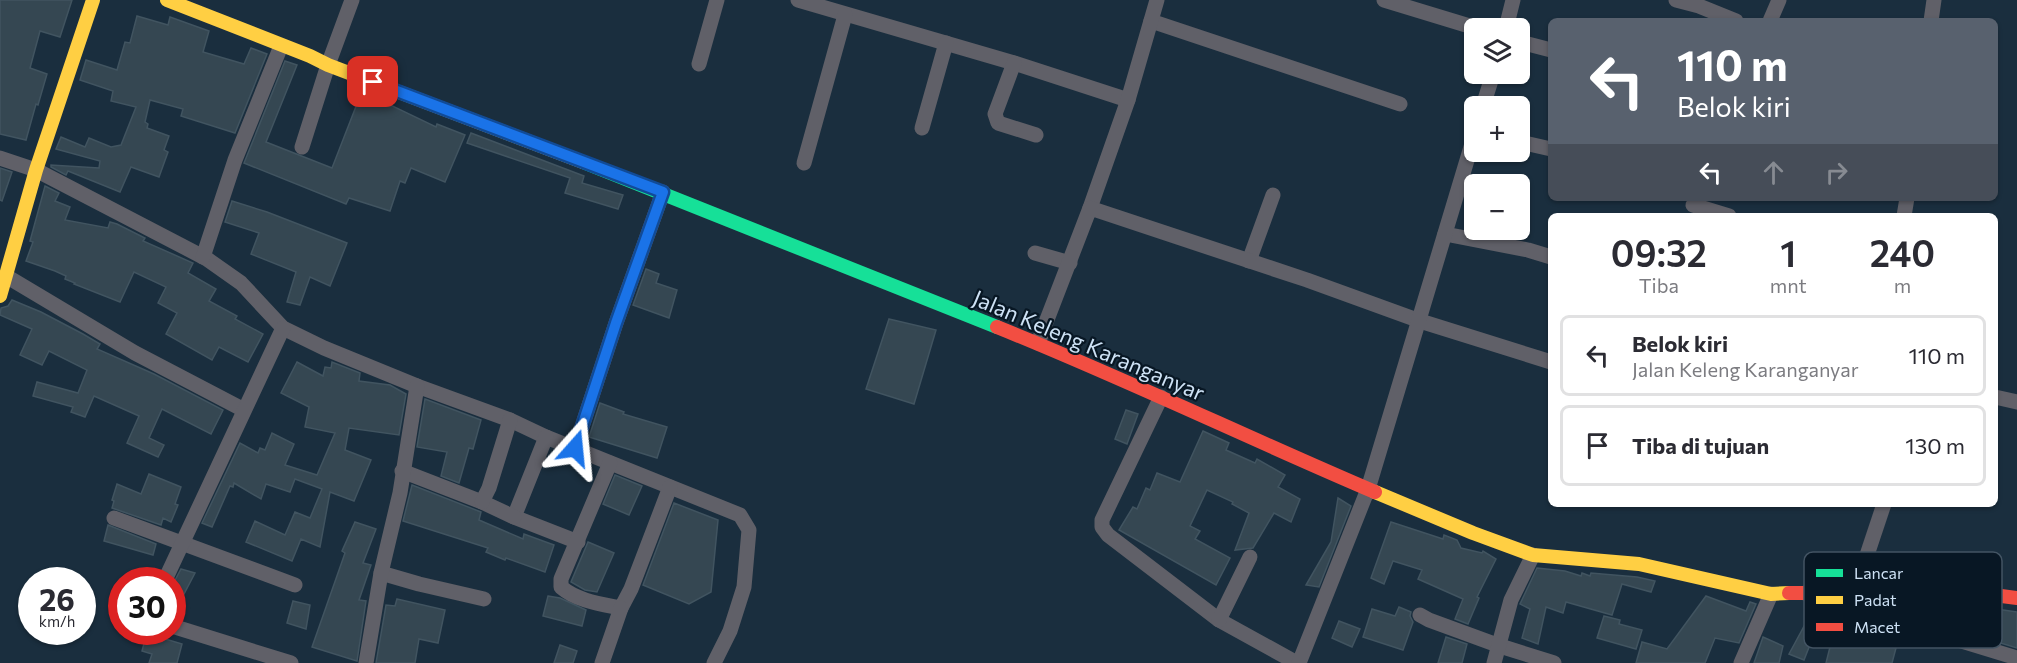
<!DOCTYPE html>
<html lang="id">
<head>
<meta charset="utf-8">
<style>
  body { margin:0; font-family:Commissioner,sans-serif; background:#f7f7f7; color:#2b2b33; height:100vh; display:flex; flex-direction:column; font-size:22px; white-space:nowrap }
  * { box-sizing:border-box; margin:0 }
  p { font-size:20px; color:#7c7c81 }
  .icon { flex:none; width:33px; height:33px; fill:none; stroke:currentColor; stroke-width:2; stroke-linecap:round; stroke-linejoin:round }
  .map { position:relative; flex:1; overflow:hidden }
  .panel { position:absolute; left:1548px; top:213px; width:450px; height:294px; display:flex; flex-direction:column; background:#fff; border-radius:9px; box-shadow:0 2px 4px #0004 }
  .panel>* { flex:none }
  .hud { position:absolute; left:1548px; top:18px; width:450px; height:183px; border-radius:9px; box-shadow:0 2px 4px #0004; background:#58616e; color:#fff; overflow:hidden }
  .fabs { position:absolute; left:1464px; top:18px; display:grid; gap:12px }
  .fabs a { display:grid; place-items:center; width:66px; height:66px; border-radius:9px; background:#fff; box-shadow:0 2px 4px #0004; font-size:30px }
  .speed { position:absolute; left:18px; top:567px; display:flex; gap:12px; font-size:30px; font-weight:700; text-align:center }
  .speed>* { display:grid; place-content:center; width:78px; height:78px; border-radius:50%; background:#fff; box-shadow:0 2px 4px #0004; line-height:1 }
  .speed small { font-size:15px; font-weight:400 }
  .speed .limit { border:9px solid #d22; background:#fff; color:#111 }
  .pin { position:absolute; display:grid; place-items:center; width:51px; height:51px; color:#fff; margin:-26px; border-radius:12px; box-shadow:0 3px 9px #0006 }
  .me { position:absolute; width:66px; margin:-33px; rotate:18deg; stroke-linejoin:round; filter:drop-shadow(0 0 4px #0008) }
  .turn { display:flex; align-items:center; gap:21px; height:126px; padding:0 30px; font-size:27px }
  .turn .icon { width:78px; height:78px; stroke-width:2.5 }
  .turn b { display:block; font-size:42px; line-height:51px }
  .lanes { display:flex; align-items:center; height:57px; padding:0 30px; background:#0003; justify-content:center; gap:30px; direction:ltr }
  .lanes .off { opacity:.35 }
  .eta { display:flex; justify-content:space-evenly; align-items:center; height:102px; text-align:center }
  .eta b { font-size:36px; font-weight:600; line-height:42px }
  ul { padding:0; list-style:none }
  li { display:flex; align-items:center; gap:18px; height:81px; margin:0 12px 9px; padding:0 18px; border:3px solid #e1e1e2; border-radius:9px }
  li div { flex:1 }
  li b { display:block; font-size:22px }
  li em { font-style:normal }
  .map>svg:first-child { display:block }
  .building { fill:#354752; stroke:#415460; stroke-width:1.5 }
  .lines { fill:none; stroke-linecap:round; stroke-linejoin:round }
  .street { stroke:#606068; stroke-width:15 }
  .fast { stroke:#16e098; stroke-width:14 }
  .slow { stroke:#ffcf43; stroke-width:14 }
  .jam { stroke:#f24e42; stroke-width:14 }
  .route-casing { stroke:#114b97; stroke-width:15 }
  .route { stroke:#1a73e8; stroke-width:10 }
  .labels { text-anchor:middle; dominant-baseline:central; stroke-width:4.5; stroke-linejoin:round; paint-order:stroke }
  .street-label { font-size:22px; fill:#cee2f5; stroke:#081724 }
  .key { fill:#081724; stroke:#435463; stroke-width:1.5 }
  .key-label { font-size:16px; fill:#cee2f5 }
</style>
</head>
<body>
<div class="map">
<svg width="2017" height="663" viewBox="0 0 2017 663">
  <rect width="100%" height="100%" fill="#1a2e3e"/>
  <g class="building">
    <path d="M0,0H72L60,37L40,31L30,68L47,74L38,105L36,104L26,140L0,134Z"/>
    <path d="M137,16L168,25L170,17L209,31L203,52L244,64L251,48L267,54L235,133L181,116L183,109L150,100L145,122L148,124L147,128L169,136L164,150L168,152L159,177L131,167L120,192L68,171L66,175L51,167V165L99,168L100,161L56,149L61,137L85,147L89,138L111,147L121,145L136,107L111,101L113,91L80,80L86,60L117,70L125,42L130,43Z"/>
    <path d="M285,61L297,65L266,142L332,168L362,91L387,101L386,103L436,127L437,124L465,135L445,182L411,168L405,183L400,181L390,211L349,198L346,204L244,163Z"/>
    <path d="M471,133L584,176L582,183L623,195L618,209L565,193L570,178L467,143Z"/>
    <path d="M0,168L12,172L2,201L0,200Z"/>
    <path d="M45,186L59,193L55,201L70,207L65,220L108,228L110,222L117,224L145,238L143,241L193,263L188,273L216,289L209,301L237,316L235,319L263,334L248,362L219,347L212,360L166,334L177,313L158,303L166,287L134,272L120,302L74,284L75,283L65,279L66,276L55,271L26,261L33,242L30,241Z"/>
    <path d="M232,201L267,212L347,243L330,286L310,277L300,305L287,302L296,272L251,254L259,233L225,222Z"/>
    <path d="M646,269L659,274L656,283L677,290L669,318L633,305Z"/>
    <path d="M12,300L41,312L83,334L100,344L97,349L154,374L223,410L211,434L162,409L149,438L164,445L158,457L127,443L139,416L94,396L85,417L71,412L73,407L33,396L37,382L78,393L87,370L49,351L42,365L20,355L32,329L0,315L1,308L8,306Z"/>
    <path d="M889,319L936,330L914,404L866,389Z"/>
    <path d="M297,362L323,376L325,367L331,368L332,362L360,373L359,381L390,385L406,394L399,435L349,428L345,450L371,460L354,501L330,492L320,547L301,539L292,561L246,542L255,521L285,535L295,512L310,518L322,489L295,479L290,492L266,484L261,499L234,483L233,487L230,486L212,527L202,523L240,443L258,453L260,448L265,450L272,433L294,444L285,465L317,475L335,433L305,427L309,407L281,393Z"/>
    <path d="M425,399L481,420L473,449L469,448L459,483L441,476L447,452L417,447Z"/>
    <path d="M600,403L624,412L623,414L667,427L657,458L589,437Z"/>
    <path d="M1126,410L1138,414L1127,444L1115,439Z"/>
    <path d="M1203,431L1229,443L1226,450L1255,463L1257,459L1285,475L1278,487L1300,499L1291,522L1274,513L1253,548L1235,550L1249,513L1232,504L1233,502L1207,490L1190,526L1200,531L1195,539L1230,558L1216,585L1119,530L1133,507L1137,509L1146,488L1150,490L1157,473L1180,482Z"/>
    <path d="M149,474L181,487L175,504L178,505L171,522L163,518L161,525L112,508L114,501L112,500L117,484L141,494Z"/>
    <path d="M615,475L642,486L629,515L603,504Z"/>
    <path d="M412,485L481,512L479,520L523,539L524,534L554,545L545,572L506,558L505,560L486,552L488,548L403,521Z"/>
    <path d="M1338,498L1351,506L1319,587L1306,585L1331,542Z"/>
    <path d="M674,503L718,520L711,592L689,604L643,585Z"/>
    <path d="M355,522L376,529L363,563L371,565L359,600L366,601L357,661L312,647L345,553L342,551Z"/>
    <path d="M1391,522L1443,539L1444,535L1457,540L1461,548L1482,553L1483,551L1496,559L1477,597L1479,598L1468,624L1455,619L1463,599L1418,579L1422,570L1393,561L1384,584L1371,578Z"/>
    <path d="M108,525L156,544L153,555L104,541Z"/>
    <path d="M588,542L614,553L597,592L585,590L571,582Z"/>
    <path d="M1537,568L1565,571L1581,576L1582,573L1590,576L1591,573L1637,577L1655,581L1651,592L1622,584L1612,615L1566,602L1563,613L1546,607L1538,644L1522,638L1530,609L1520,604Z"/>
    <path d="M181,569L195,573L172,617V586Z"/>
    <path d="M1872,589L1929,601L1930,594L1969,605L2017,612V648L1869,603Z"/>
    <path d="M548,596L560,598L586,610L582,626L543,616Z"/>
    <path d="M1706,596L1746,611L1750,602L1756,604L1739,643L1715,638L1705,663H1636L1642,642L1667,649Z"/>
    <path d="M397,599L445,610L438,643L419,639L415,663H376L386,605L395,606Z"/>
    <path d="M293,601L310,605L306,629L287,623Z"/>
    <path d="M1815,606L1824,609L1804,660L1789,654Z"/>
    <path d="M1399,607L1411,612L1410,616L1413,622L1403,650L1363,637L1372,609L1395,616Z"/>
    <path d="M1604,616L1620,620L1619,624L1642,630L1636,649L1597,638Z"/>
    <path d="M1852,617L1868,622L1863,639L1896,648L1892,663H1826L1835,627L1848,631Z"/>
    <path d="M1339,621L1360,629L1352,647L1332,638Z"/>
    <path d="M147,632H163L162,638L182,644L177,663H149L152,654L142,651Z"/>
    <path d="M1446,637L1467,644L1462,663H1438Z"/>
    <path d="M1763,637L1783,646L1779,663H1754Z"/>
    <path d="M560,645L577,651L573,663H554Z"/>
  </g>
  <g class="lines">
    <g class="street">
      <path d="M798,0L1014,63L1128,100"/>
      <path d="M1384,0L1476,28"/>
      <path d="M1676,0L1699,6L1736,21"/>
      <path d="M1151,21L1400,104"/>
      <path d="M1770,21L1779,0"/>
      <path d="M1931,21L1934,0"/>
      <path d="M1506,28L1513,0"/>
      <path d="M1520,42L1551,50"/>
      <path d="M1014,63L995,114L998,123L1036,135"/>
      <path d="M699,64L717,0"/>
      <path d="M1483,106L1493,74"/>
      <path d="M922,128L946,43"/>
      <path d="M1520,142L1551,149"/>
      <path d="M302,147L328,65L352,0"/>
      <path d="M0,158L36,170L207,259L241,283L283,328L324,348L417,386L510,420L546,437L740,515L749,530L744,587L730,631L714,663"/>
      <path d="M804,163L845,15"/>
      <path d="M1693,205L1729,216"/>
      <path d="M1090,208L1128,100L1157,0"/>
      <path d="M1904,216L1907,198"/>
      <path d="M1445,234L1528,250L1551,257"/>
      <path d="M1035,253L1070,263"/>
      <path d="M203,257L235,160L281,46"/>
      <path d="M1249,261L1273,195"/>
      <path d="M6,276L135,353L244,410"/>
      <path d="M1038,343L1090,208L1307,280L1420,321L1551,362"/>
      <path d="M1161,397L1102,520V527L1108,535L1219,620L1297,663"/>
      <path d="M1995,397L2017,402"/>
      <path d="M546,437L514,517L578,542"/>
      <path d="M575,448L616,323L663,192"/>
      <path d="M610,463L561,579V587C577,601 601,604 621,608L631,589L670,487"/>
      <path d="M402,471L482,502L514,517"/>
      <path d="M482,502L489,488L510,420"/>
      <path d="M114,518L295,585"/>
      <path d="M381,573L419,584L484,599"/>
      <path d="M1860,576L1884,504"/>
      <path d="M165,580L283,328"/>
      <path d="M1805,593L2017,658"/>
      <path d="M1420,615L1429,620L1500,646L1554,663"/>
      <path d="M1219,620L1250,557"/>
      <path d="M172,626L291,663"/>
      <path d="M366,663L381,573L400,493L417,386"/>
      <path d="M602,663L621,608"/>
      <path d="M1299,663L1368,489L1474,137"/>
      <path d="M1494,663L1511,600L1533,555"/>
      <path d="M1741,663L1771,594"/>
    </g>
    <path class="fast" d="M583,162L997,327"/>
    <g class="slow">
      <path d="M167,0L310,56L328,65L583,162"/>
      <path d="M0,296L36,170L93,0"/>
      <path d="M1375,492L1473,533L1533,555L1639,564L1771,594L1789,593"/>
    </g>
    <g class="jam">
      <path d="M997,327C1124,378 1248,438 1375,492"/>
      <path d="M1789,593H1805L1832,581L1860,576L1916,577L1971,592L2017,598"/>
    </g>
  </g>
  <g class="lines">
    <defs>
      <path id="route" d="M373,82L663,192L616,323L575,448"/>
    </defs>
    <use href="#route" class="route-casing"/>
    <use href="#route" class="route"/>
  </g>
  <g class="labels">
    <g class="street-label">
      <text transform="translate(1089 345) rotate(23)">Jalan Keleng Karanganyar</text>
    </g>
  </g>
  <rect x="1804" y="552" width="198" height="96" rx="9" class="key"/>
  <rect x="1816" y="569" width="27" height="8" fill="#16e098"/>
  <rect x="1816" y="596" width="27" height="8" fill="#ffcf43"/>
  <rect x="1816" y="623" width="27" height="8" fill="#f24e42"/>
  <g class="key-label">
    <text x="1854" y="579">Lancar</text>
    <text x="1854" y="606">Padat</text>
    <text x="1854" y="633">Macet</text>
  </g>
</svg>
<div class="fabs">
<a><svg class="icon" aria-label="layers" viewBox="0 0 24 24"><path d="M12 4l9 5-9 5-9-5zM3 14l9 5 9-5"/></svg></a>
<a>+</a>
<a>−</a>
</div>
<div class="speed"><div>26<small>km/h</small></div><div class="limit">30</div></div>
<div class="pin" style="left:373px;top:82px;background:#d93025"><svg class="icon" aria-label="arrive" viewBox="0 0 24 24"><path d="M6 21V4h12l-3 4 3 4H6"/></svg></div>
<svg class="me" style="left:575px;top:448px" viewBox="-20 -20 40 40"><path d="M0-17L14 15 0 8-14 15z" fill="#1a73e8" stroke="#fff" stroke-width="4"/></svg>
<div class="hud">
<div class="turn"><svg class="icon" aria-label="left" viewBox="0 0 24 24"><path d="M17 20v-9H6M10 6l-5 5 5 5"/></svg><div><b>110 m</b>Belok kiri</div></div>
<div class="lanes"><svg class="icon" aria-label="left" viewBox="0 0 24 24"><path d="M17 20v-9H6M10 6l-5 5 5 5"/></svg><svg class="icon off" aria-label="ahead" viewBox="0 0 24 24"><path d="M12 20V5M6 11l6-6 6 6"/></svg><svg class="icon off" aria-label="right" viewBox="0 0 24 24"><path d="M7 20v-9h11M14 6l5 5-5 5"/></svg></div>
</div>
<section class="panel">
<div class="eta">
<div><b>09:32</b><p>Tiba</p></div>
<div><b>1</b><p>mnt</p></div>
<div><b>240</b><p>m</p></div>
</div>
<ul>
<li><svg class="icon" aria-label="left" viewBox="0 0 24 24"><path d="M17 20v-9H6M10 6l-5 5 5 5"/></svg><div><b>Belok kiri</b><p>Jalan Keleng Karanganyar</p></div><em>110 m</em></li>
<li><svg class="icon" aria-label="arrive" viewBox="0 0 24 24"><path d="M6 21V4h12l-3 4 3 4H6"/></svg><div><b>Tiba di tujuan</b></div><em>130 m</em></li>
</ul>
</section>
</div>
</body>
</html>
